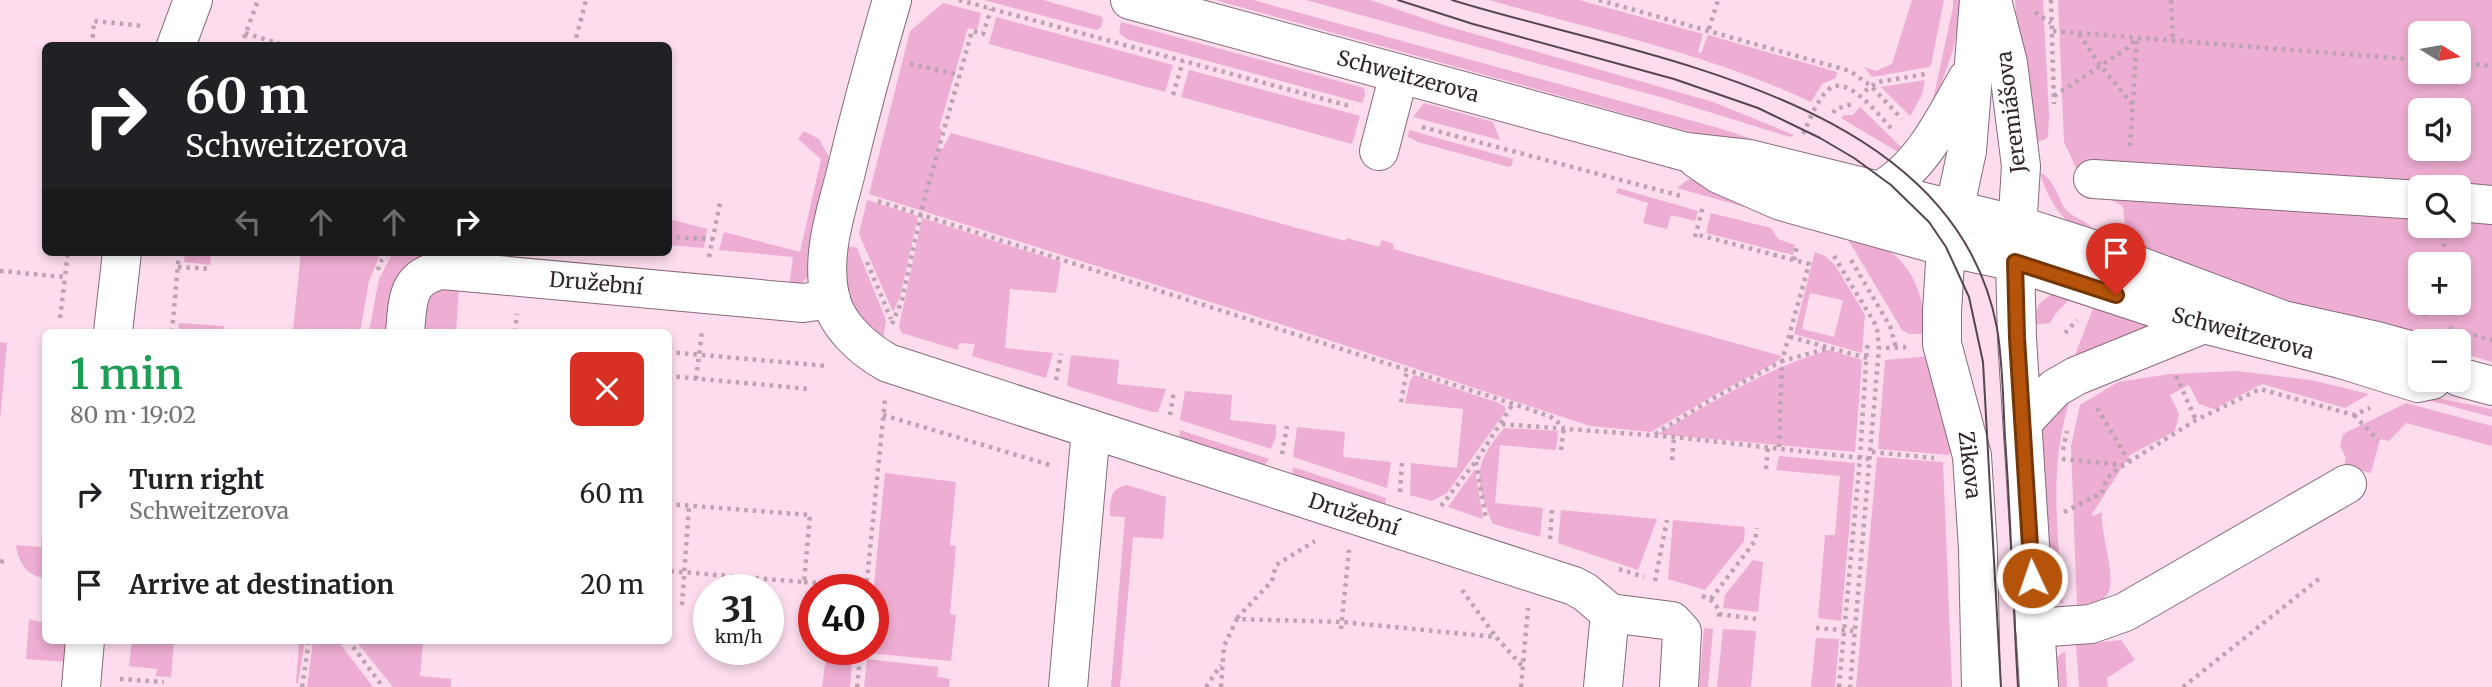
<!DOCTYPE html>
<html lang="en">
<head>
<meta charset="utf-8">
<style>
  body { margin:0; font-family:Merriweather,serif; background:#f2f2f2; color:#202124; height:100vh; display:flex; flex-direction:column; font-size:26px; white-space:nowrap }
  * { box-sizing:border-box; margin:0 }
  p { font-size:23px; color:#757577 }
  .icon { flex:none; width:38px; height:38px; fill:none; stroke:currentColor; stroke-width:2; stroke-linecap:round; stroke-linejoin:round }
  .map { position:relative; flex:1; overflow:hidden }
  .drawer { position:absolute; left:42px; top:329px; width:630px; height:315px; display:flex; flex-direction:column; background:#fff; border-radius:10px; box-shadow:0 4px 10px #0003 }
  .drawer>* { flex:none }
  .hud { position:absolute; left:42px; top:42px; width:630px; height:214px; border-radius:10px; box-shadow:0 4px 10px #0003; background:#202124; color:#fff; overflow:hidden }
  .needle { width:46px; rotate:101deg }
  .fabs { position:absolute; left:2408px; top:21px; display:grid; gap:14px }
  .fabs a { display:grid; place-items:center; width:63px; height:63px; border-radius:10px; background:#fff; box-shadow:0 4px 10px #0003; font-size:35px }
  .speed { position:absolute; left:693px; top:574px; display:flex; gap:14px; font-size:35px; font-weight:700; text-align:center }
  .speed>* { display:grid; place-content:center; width:91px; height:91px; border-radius:50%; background:#fff; box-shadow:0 4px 10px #0003; line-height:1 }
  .speed small { font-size:18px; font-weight:400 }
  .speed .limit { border:10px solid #d22; background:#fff; color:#111 }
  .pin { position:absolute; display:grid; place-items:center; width:60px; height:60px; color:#fff; margin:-72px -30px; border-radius:50% 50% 50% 0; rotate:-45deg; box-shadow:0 0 7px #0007 }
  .pin .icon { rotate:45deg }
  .me { position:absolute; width:77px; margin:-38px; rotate:357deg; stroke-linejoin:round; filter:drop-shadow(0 0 5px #0008) }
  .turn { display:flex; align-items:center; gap:24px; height:147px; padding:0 28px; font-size:32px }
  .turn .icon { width:91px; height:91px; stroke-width:2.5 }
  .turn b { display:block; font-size:49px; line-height:60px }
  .lanes { display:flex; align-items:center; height:66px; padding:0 28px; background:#0003; justify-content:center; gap:35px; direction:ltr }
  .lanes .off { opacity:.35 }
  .round { display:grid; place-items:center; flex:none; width:74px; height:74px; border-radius:10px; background:#f2f2f2 }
  .head { display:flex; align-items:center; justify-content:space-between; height:119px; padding:0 28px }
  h1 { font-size:42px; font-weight:600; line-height:52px; color:#1e9e55 }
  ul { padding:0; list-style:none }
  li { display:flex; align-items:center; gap:21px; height:91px; padding:0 28px }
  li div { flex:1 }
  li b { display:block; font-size:26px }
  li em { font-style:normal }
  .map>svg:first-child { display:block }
  .green { fill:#eeadd2; fill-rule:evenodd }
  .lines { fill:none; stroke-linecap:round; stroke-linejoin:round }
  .minor-casing { stroke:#876b7b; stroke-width:40 }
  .path { stroke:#bda3b1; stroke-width:4.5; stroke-dasharray:3.5 5; stroke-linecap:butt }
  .minor { stroke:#fff; stroke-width:38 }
  .tram { stroke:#56464f; stroke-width:2 }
  .route-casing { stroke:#753606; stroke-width:18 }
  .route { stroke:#b45309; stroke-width:12 }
  .labels { text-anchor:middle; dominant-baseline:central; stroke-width:7; stroke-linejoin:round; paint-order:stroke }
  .street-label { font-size:21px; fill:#33272e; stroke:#fff }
</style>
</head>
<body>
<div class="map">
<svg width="2492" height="687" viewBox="0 0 2492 687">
  <rect width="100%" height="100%" fill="#fcdced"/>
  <g class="green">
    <path d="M984,0H1043L1100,16L1103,19L1101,27L1097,30L1092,29Z"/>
    <path d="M1215,0H1253L1722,129L1778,148L1784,158Z"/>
    <path d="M1306,0H1370L1443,25L1713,102L1794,135L1790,137L1664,98Z"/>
    <path d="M1489,0H1579L1703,34L1698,52L1701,53L1708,35L1837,72L1836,78L1822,84L1811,102C1710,54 1597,31 1489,0Z"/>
    <path d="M1912,0H1944L1931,65L1929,67L1872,77L1864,67L1876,71L1892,64Z"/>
    <path d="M1953,0H1963L1953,50L1926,128L1919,122L1933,100L1953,7Z"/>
    <path d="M2015,0H2043L2049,115L2048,137L2044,140L2034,142L2023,89Z"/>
    <path d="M2058,0H2492V362L2459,352V341H2421L2261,302L2127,249L2123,206L2085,187L2064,142ZM2420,33H2459V72H2420ZM2420,110H2459V149H2420ZM2420,187H2459V226H2420ZM2420,264H2459V303H2420Z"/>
    <path d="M943,3L981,13L977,30L968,28L939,128L942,130L938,150L943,148L951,133L1345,241L1347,238L1379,247L1382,240L1394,244L1393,249L1782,356L1775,363L1718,393L1651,432L1590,426L1280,324L869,194L910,31Z"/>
    <path d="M996,17L1173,65L1165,92L989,44Z"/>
    <path d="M1121,22L1364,88L1365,96L1362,103L1127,39L1119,33Z"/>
    <path d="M1189,70L1360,116L1352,144L1181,97Z"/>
    <path d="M1925,80L1922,95L1910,116L1881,87Z"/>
    <path d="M1424,103L1493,122L1500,140L1413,117Z"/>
    <path d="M1860,107L1904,150L1898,152L1841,118L1844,115H1853Z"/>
    <path d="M1409,130L1513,159L1512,165L1509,167L1418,142L1408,137Z"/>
    <path d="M804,131L819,139L831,161L809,277L798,285L789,286L793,257L719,250L724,232L800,252L821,159L798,139Z"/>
    <path d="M2040,173C2054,178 2058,199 2066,210C2074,219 2088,220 2093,230C2088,229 2081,228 2076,226C2058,218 2045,191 2040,173Z"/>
    <path d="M1689,179L1713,185L1770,214L1677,188Z"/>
    <path d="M1618,188L1698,211L1695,221L1671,215L1667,229L1643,223L1648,203L1616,193Z"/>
    <path d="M867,200L918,216L900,297L893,312L859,234Z"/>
    <path d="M1711,213L1771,228L1778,239L1795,245L1793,255L1706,233Z"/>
    <path d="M922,218L1061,262L1056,293L1010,289L1005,348L1053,353L1046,378L972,356L975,344L959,343L958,350L902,333L899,327Z"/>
    <path d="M669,219L707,229L704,248L669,245Z"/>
    <path d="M1843,231C1858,238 1876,243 1889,251C1917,270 1924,304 1927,334H1909L1902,330Z"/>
    <path d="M845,245L857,248L886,320L883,341C844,303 847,296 845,245Z"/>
    <path d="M185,252H211L210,265L184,262Z"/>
    <path d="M301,252H381L369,281L360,332L293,331Z"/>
    <path d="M393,252H463V255C450,255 435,253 423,256C389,265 391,305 389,332H369L379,279Z"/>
    <path d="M1815,252L1825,256L1835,265L1865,315L1862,353L1794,334ZM1810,293L1843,300L1834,337L1802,329Z"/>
    <path d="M459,287L456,332H421L424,303L434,288Z"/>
    <path d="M2055,291L2069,300L2056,313L2050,323L2031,325L2039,304Z"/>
    <path d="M2097,298L2159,321L2077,360L2075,355Z"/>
    <path d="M179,323L224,326V332H178Z"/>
    <path d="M0,342L7,343L0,420Z"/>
    <path d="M1829,350L1862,360L1855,452L1658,434C1714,401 1767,368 1829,350Z"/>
    <path d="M1071,355L1119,360L1117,384L1166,389L1158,412H1152L1067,386Z"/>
    <path d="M1930,356L1959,442L1948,455L1878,449L1885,360Z"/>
    <path d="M2237,371L2311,380L2369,394L2345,408L2262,384L2214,409L2199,404L2189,385L2170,395L2179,414L2175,431L2130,455L2092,514L2093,516L2102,512C2099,534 2121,585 2104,598C2097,603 2085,604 2077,606L2071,446L2080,405L2118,382L2170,374Z"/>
    <path d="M1414,375L1499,403L1505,407V412L1447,493L1432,501L1410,495L1411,463L1457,468L1463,409L1405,403L1410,381Z"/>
    <path d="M1185,391L1232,395L1230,420L1276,425V436L1271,449L1180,420Z"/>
    <path d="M2409,395L2427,396L2492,409V417Z"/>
    <path d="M2070,400C2048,466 2058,536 2063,604L2052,598L2042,428Z"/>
    <path d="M2406,403L2492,426V446L2406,423L2389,441L2380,439L2371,473L2344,467L2346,458L2340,446L2343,434Z"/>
    <path d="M1297,427L1345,432L1343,457L1391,462L1387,488L1293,457Z"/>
    <path d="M1504,428L1558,431L1556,450L1500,445L1495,503L1543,508L1540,537L1493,524C1474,480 1473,465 1504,428Z"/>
    <path d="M1180,430L1269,459L1263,467L1179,440Z"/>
    <path d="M1779,456L1855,463L1841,621L1818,618L1825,535H1835L1840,476L1776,470Z"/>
    <path d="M1877,457L1943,462L1952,687H1856Z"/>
    <path d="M1293,467L1386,498L1385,507L1292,477Z"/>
    <path d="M1475,469L1483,519L1448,507Z"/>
    <path d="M885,473L956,482L950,545L956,546L950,614L956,615L951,661L868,653V649H873V595Z"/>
    <path d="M1127,485L1166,497L1163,539L1133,537L1120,687H1111L1125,517L1110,516C1110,501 1110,488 1127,485Z"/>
    <path d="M45,496V578C27,576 18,562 16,545L41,547Z"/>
    <path d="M1561,510L1657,519L1638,570L1558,543Z"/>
    <path d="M1673,520L1745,527L1744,541L1705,590L1668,579Z"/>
    <path d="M1753,560L1763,562L1758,612L1723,608L1725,595Z"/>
    <path d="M29,619L45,623L46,640L64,641L67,662L26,659Z"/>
    <path d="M1704,628L1713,629L1708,687H1699Z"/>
    <path d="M1723,629L1756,631L1751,687H1717Z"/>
    <path d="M1816,638L1839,639L1835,687H1811Z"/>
    <path d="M394,640L423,644L420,676L451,679V687H393L356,641Z"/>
    <path d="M2121,640L2135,660L2107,678L2108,687H2079L2076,645Z"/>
    <path d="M132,641H174L171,677L156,676L157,669L129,666Z"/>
    <path d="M270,641H305L298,684L296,683L299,644Z"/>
    <path d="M313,641H338L373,687H307Z"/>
    <path d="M827,649H853L850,687H822Z"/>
    <path d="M2065,651L2067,687H2049L2053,660Z"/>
    <path d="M867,659L938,667L937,677L950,679L949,687H864Z"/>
  </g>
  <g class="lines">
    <defs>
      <g id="minor">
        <path d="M892,0C875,58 859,117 845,176C835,215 821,256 830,297C837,326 863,349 888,363L1574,586L1585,592L1610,613L1672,621L1682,632L1679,687"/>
        <path d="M1130,0L1686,152L1749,159L2017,225L2102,252L2283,320L2377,341L2420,353"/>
        <path d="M1979,0L1967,151L1946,247L1942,311V344L1972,456L1978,549L1981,687"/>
        <path d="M1992,0L2008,63L2021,166L2015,262L2017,338L2039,687"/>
        <path d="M176,46L193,0"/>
        <path d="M1379,151L1399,74"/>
        <path d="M1697,159L1719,174L1781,201L1946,247L2015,262L2204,324L2341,359L2418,383L2432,380"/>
        <path d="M2093,179L2420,200"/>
        <path d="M1879,191C1921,169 1945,118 1967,79"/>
        <path d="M2459,202L2492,205"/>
        <path d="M113,332L122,252"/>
        <path d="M405,332C408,301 406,276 443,270L803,303L831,299"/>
        <path d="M2459,377L2492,386"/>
        <path d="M2023,422L2055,388L2076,376L2204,324"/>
        <path d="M2035,628L2091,624L2125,612L2347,484"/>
        <path d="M81,687L85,640"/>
        <path d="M1068,687L1091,429"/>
        <path d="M1603,687L1610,613"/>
      </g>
    </defs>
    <use href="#minor" class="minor-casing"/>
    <g class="path">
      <path d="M959,0L1353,107"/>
      <path d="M1599,0L1850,71L1871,86L1902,119"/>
      <path d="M2051,0L2054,104"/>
      <path d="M2171,0L2173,39"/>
      <path d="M2035,12L2051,23"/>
      <path d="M1709,29L1718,0"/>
      <path d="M2053,31L2420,60"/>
      <path d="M245,33L287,46"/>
      <path d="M2079,34L2100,65L2133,105"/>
      <path d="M92,46L94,21L144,26"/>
      <path d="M241,46L258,0"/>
      <path d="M574,46L586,0"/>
      <path d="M2459,63L2492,66"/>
      <path d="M910,64L960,75"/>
      <path d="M1865,91L1878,82L1926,74"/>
      <path d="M1173,95L1183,61"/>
      <path d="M2054,96L2125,50L2136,39"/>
      <path d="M1833,113L1836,109L1855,103"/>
      <path d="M1422,127L1681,196"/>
      <path d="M1803,134C1809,121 1817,100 1828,90C1847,72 1880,117 1893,130"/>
      <path d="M2130,146L2137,38"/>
      <path d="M878,201L1520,406L1551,417L1564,427"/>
      <path d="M668,237L713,239"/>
      <path d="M1695,237L1703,206"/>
      <path d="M1834,256L1877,327L1879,348L1850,687"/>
      <path d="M709,257L720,203"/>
      <path d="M1794,260L1797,246"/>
      <path d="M1851,260L1890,326L1896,348"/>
      <path d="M867,262L891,319"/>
      <path d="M2442,264L2445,234"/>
      <path d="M178,267L210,269"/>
      <path d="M378,270L380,262L389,252"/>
      <path d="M0,271L65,277L68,252"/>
      <path d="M2423,316L2430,303"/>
      <path d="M60,318L65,277"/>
      <path d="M892,324L902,300L923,204L972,31L983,34L991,9"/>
      <path d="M2449,328L2492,340"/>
      <path d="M172,332L179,252"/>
      <path d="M515,332L517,314"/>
      <path d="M2065,333L2077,320"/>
      <path d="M1790,337L1867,358"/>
      <path d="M1886,348L1906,347"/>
      <path d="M668,352L828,366"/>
      <path d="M668,376L810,389"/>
      <path d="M2176,376L2196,420"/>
      <path d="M696,379L702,331"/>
      <path d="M1056,380L1061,354"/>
      <path d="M1401,402L1407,370"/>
      <path d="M2097,408L2129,461"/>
      <path d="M883,415L1050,465"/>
      <path d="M1170,415L1174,390"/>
      <path d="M2354,415L2378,440"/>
      <path d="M1502,424L1674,437L1871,459"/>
      <path d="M1655,434L1712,399L1782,361L1809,264L1695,234"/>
      <path d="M1779,447L1782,361L1830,348"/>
      <path d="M1561,450L1564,427"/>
      <path d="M2063,450L2067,431"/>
      <path d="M1872,452L1934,458"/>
      <path d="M1282,454L1287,426"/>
      <path d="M2062,459L2123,465"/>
      <path d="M1672,460L1674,437"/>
      <path d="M1476,462L1486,519"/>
      <path d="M1766,469L1768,447"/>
      <path d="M1400,492L1402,463"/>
      <path d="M668,504L810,515L804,582L668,571"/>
      <path d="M1441,506L1476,461L1513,404"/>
      <path d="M2064,512L2102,493L2106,480L2113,472L2196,420L2260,389L2354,415L2370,408"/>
      <path d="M1550,539L1552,509"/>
      <path d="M0,560L2,562L0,563"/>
      <path d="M1619,569L1644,577"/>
      <path d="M1655,581L1667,520"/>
      <path d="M804,582L867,586"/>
      <path d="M866,590L885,399"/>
      <path d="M1462,590L1496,637"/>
      <path d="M1702,596C1714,600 1720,607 1719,620"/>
      <path d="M1711,599L1755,541L1757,528"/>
      <path d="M682,605L689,505"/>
      <path d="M1719,614L1757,619"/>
      <path d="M1237,618L1272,581L1276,565L1315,541"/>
      <path d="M1816,628L1855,631"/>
      <path d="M1341,629L1349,550"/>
      <path d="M348,640L383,687"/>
      <path d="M120,679L164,682"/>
      <path d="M302,687L309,640"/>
      <path d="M857,687L861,649"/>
      <path d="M1206,687L1221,665"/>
      <path d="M1221,687L1224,646L1237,619L1342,622L1496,637L1523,667"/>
      <path d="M1521,687L1528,608"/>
      <path d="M1839,687L1860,458L1867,347L1873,348"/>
      <path d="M2183,687L2320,578"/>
    </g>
    <use href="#minor" class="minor"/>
    <g class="tram">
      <path d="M1398,0L1473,24L1674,79L1758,108L1820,138L1854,158L1891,185L1929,222L1946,247L1969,297L1983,362L2001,687"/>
      <path d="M1452,0C1638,58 1953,94 1997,328C2003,364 2003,402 2005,438C2011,521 2013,604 2018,687"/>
    </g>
  </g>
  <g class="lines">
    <defs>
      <path id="route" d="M2032,578L2017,338L2015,262L2116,295"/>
    </defs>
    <use href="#route" class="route-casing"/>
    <use href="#route" class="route"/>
  </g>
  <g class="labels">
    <g class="street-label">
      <text transform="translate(1408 76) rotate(15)">Schweitzerova</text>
      <text transform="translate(2011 112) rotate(-97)">Jeremiášova</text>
      <text transform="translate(596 283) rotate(5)">Družební</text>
      <text transform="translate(2243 333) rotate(15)">Schweitzerova</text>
      <text transform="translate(1970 465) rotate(83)">Zikova</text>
      <text transform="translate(1354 514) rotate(18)">Družební</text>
    </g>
  </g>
</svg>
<div class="fabs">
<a><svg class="needle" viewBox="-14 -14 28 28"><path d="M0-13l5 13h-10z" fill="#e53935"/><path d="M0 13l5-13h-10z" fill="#757577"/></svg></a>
<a><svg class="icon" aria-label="sound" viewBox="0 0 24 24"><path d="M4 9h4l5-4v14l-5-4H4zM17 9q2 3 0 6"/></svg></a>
<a><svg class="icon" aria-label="search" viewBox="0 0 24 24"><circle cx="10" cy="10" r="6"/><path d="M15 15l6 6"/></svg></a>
<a>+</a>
<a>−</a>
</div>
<div class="speed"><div>31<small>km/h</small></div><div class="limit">40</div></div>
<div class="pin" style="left:2116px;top:295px;background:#d93025"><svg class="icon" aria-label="arrive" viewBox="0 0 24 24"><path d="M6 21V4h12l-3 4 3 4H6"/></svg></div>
<svg class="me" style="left:2032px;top:578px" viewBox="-20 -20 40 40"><circle r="17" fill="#b45309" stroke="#fff" stroke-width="3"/><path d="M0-11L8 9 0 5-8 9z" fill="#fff"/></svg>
<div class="hud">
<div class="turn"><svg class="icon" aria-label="right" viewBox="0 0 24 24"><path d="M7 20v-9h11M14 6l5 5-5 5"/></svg><div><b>60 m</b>Schweitzerova</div></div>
<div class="lanes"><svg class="icon off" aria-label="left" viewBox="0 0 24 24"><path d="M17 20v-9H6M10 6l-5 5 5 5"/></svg><svg class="icon off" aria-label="ahead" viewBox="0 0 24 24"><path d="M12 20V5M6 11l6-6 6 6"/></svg><svg class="icon off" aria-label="ahead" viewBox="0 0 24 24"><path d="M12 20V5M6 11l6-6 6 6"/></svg><svg class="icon" aria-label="right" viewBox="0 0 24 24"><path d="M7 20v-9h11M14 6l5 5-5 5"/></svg></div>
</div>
<section class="drawer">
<div class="head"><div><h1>1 min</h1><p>80 m · 19:02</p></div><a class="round" style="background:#d93025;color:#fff"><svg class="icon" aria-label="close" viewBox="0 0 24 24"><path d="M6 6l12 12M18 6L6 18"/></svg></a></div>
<ul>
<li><svg class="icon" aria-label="right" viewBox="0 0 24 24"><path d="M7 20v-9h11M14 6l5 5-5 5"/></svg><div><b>Turn right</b><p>Schweitzerova</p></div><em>60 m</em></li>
<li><svg class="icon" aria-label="arrive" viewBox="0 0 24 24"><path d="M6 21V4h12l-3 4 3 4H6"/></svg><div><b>Arrive at destination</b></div><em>20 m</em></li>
</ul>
</section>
</div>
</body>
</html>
